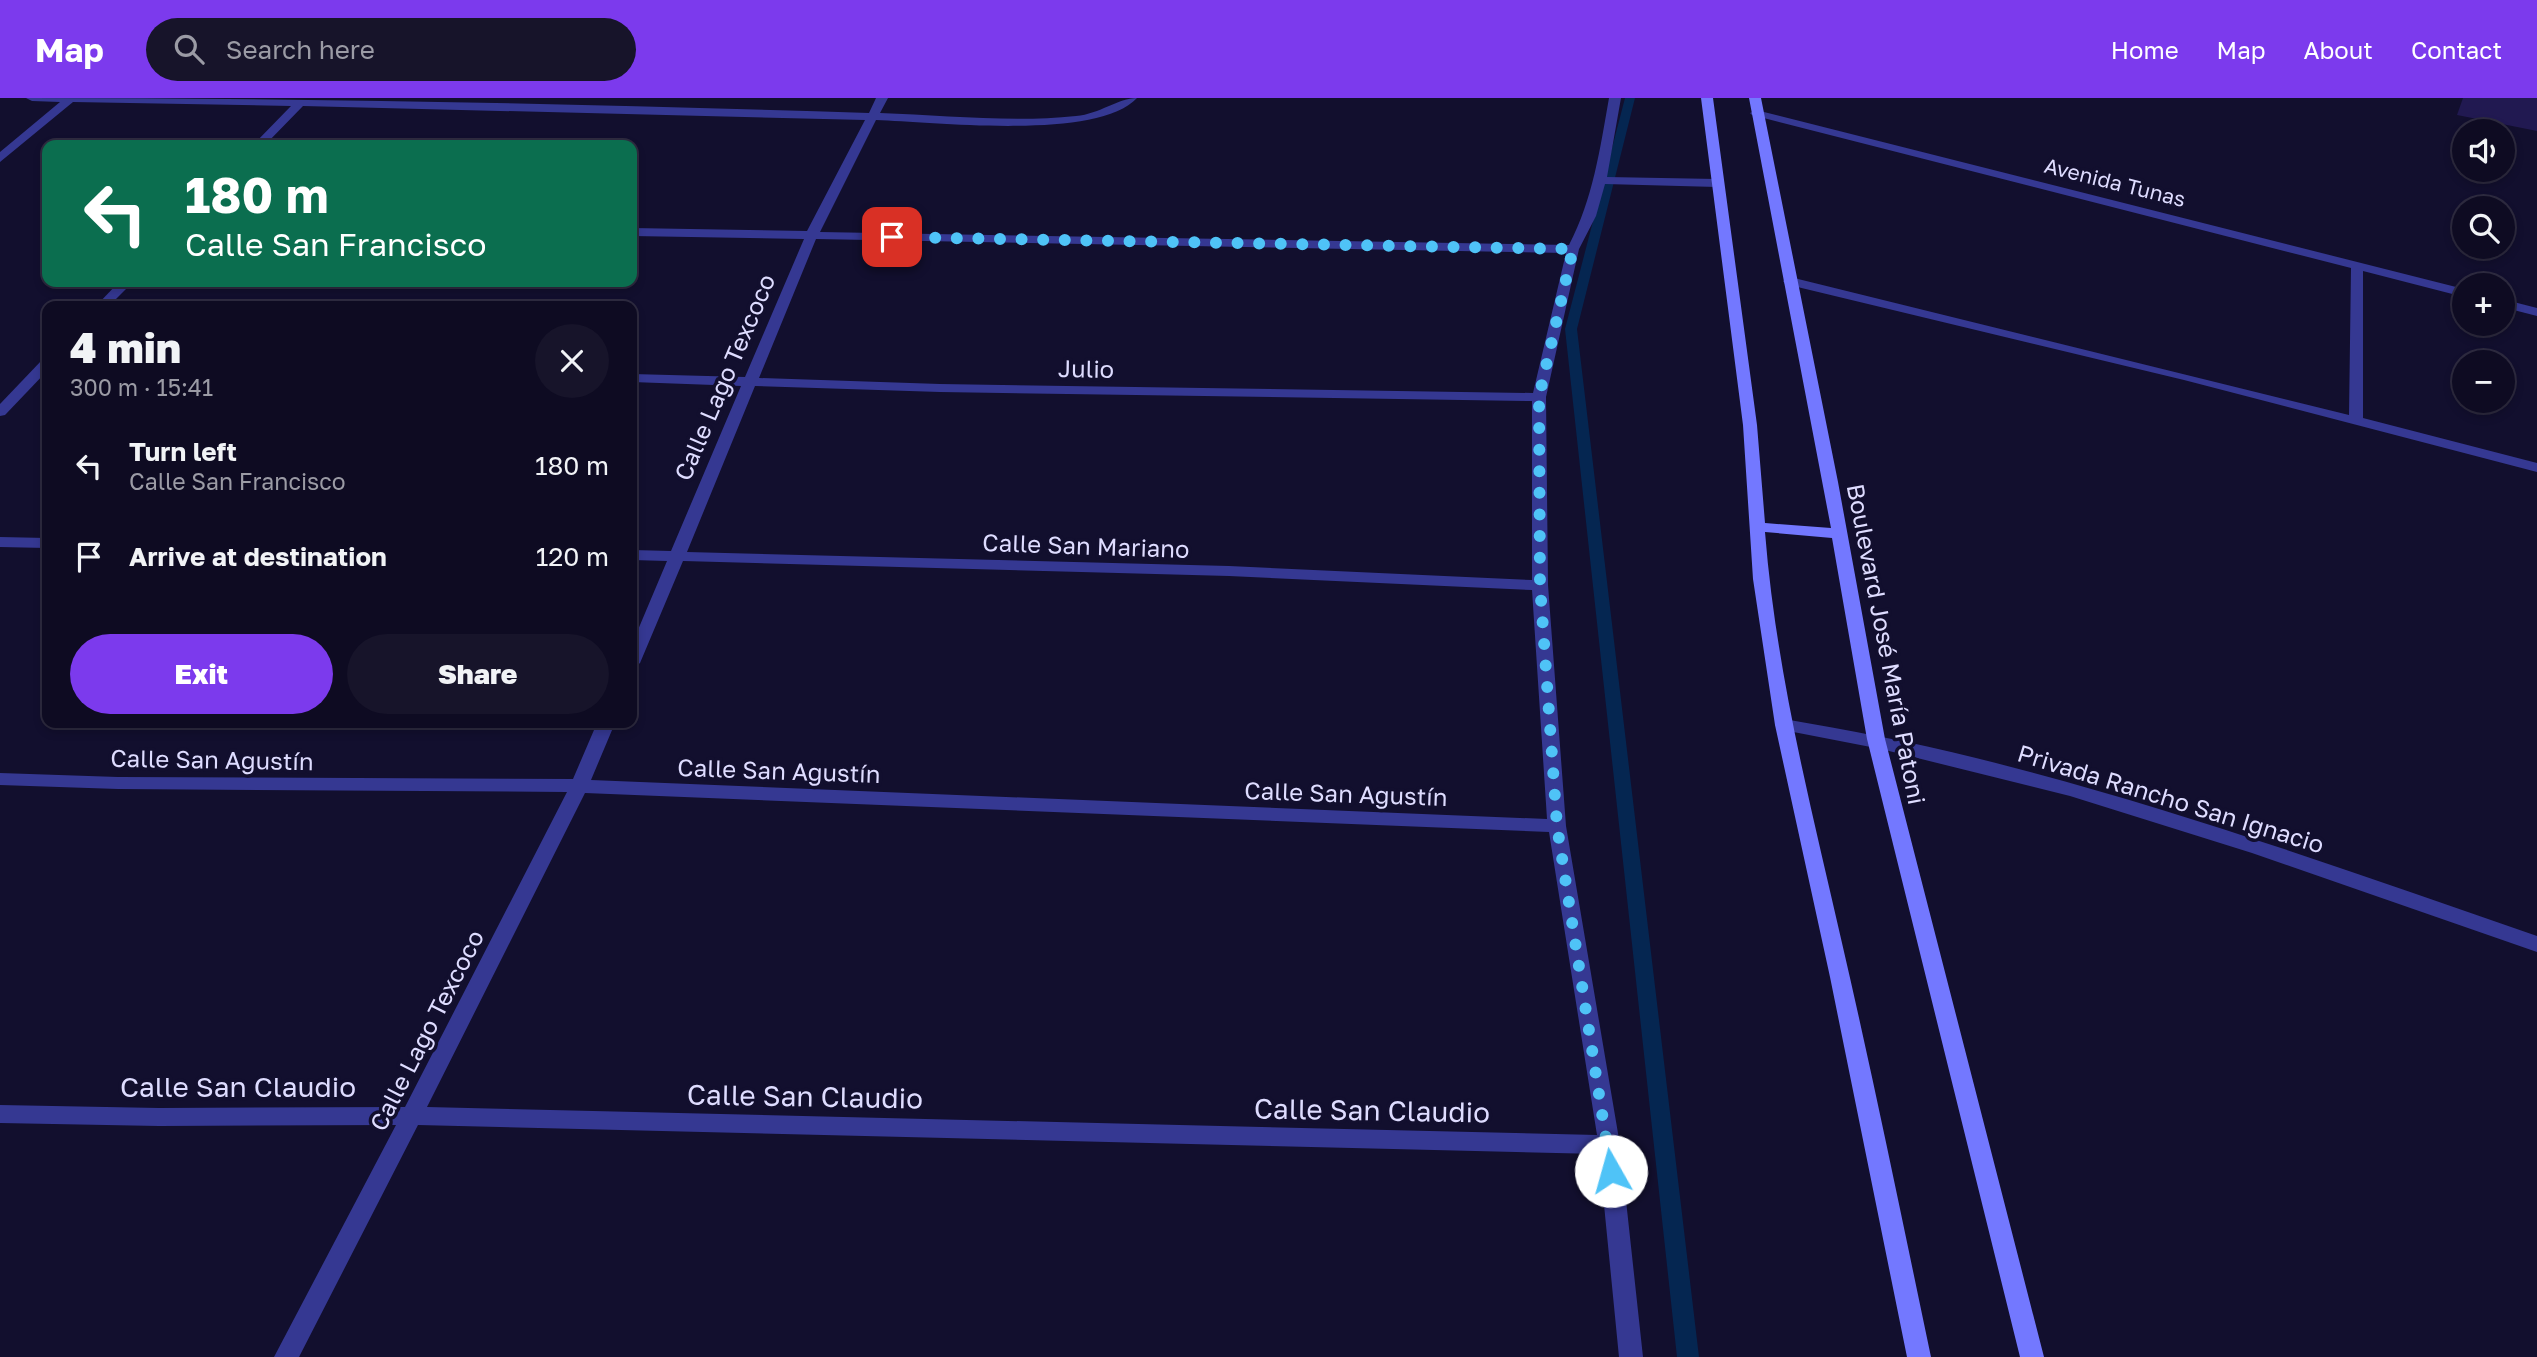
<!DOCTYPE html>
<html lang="en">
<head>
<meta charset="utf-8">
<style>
  body { margin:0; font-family:"Golos Text",sans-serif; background:#17142a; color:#f1f3f6; height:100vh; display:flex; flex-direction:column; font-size:26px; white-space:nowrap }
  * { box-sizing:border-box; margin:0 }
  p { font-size:23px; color:#9b9ba5 }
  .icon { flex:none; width:38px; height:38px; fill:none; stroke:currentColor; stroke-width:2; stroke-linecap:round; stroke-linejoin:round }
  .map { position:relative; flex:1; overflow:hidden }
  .panel { position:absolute; left:42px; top:203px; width:595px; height:427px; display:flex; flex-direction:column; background:#0e0b22; border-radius:14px; box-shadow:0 4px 10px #0003,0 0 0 2px #2e2b40 }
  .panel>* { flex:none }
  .top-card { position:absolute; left:42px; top:42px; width:595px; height:147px; border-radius:14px; box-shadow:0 4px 10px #0003,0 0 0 2px #2e2b40; background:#0b6e4f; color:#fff; overflow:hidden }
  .buttons { position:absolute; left:2452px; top:21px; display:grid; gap:14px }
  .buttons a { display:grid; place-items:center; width:63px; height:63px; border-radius:50%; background:#0e0b22; box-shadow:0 4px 10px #0003,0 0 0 2px #2e2b40; font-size:35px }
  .pin { position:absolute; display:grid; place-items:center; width:60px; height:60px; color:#fff; margin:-30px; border-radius:14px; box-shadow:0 4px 10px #0006 }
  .me { position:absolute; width:77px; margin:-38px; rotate:353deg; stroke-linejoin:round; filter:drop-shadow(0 0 5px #0008) }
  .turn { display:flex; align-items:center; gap:24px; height:147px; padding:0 28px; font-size:32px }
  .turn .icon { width:91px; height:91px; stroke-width:2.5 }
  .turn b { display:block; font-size:49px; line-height:60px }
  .round { display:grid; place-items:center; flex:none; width:74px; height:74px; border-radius:37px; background:#17142a }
  .headline { display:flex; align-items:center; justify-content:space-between; height:119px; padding:0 28px }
  h1 { font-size:42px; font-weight:800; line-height:52px }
  .cta { display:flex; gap:14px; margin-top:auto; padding:14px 28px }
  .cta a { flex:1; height:80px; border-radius:42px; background:#7c3aed; color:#fff; font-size:28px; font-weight:800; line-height:80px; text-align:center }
  .cta a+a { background:#17142a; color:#f1f3f6 }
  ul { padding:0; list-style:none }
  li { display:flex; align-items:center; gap:21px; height:91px; padding:0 28px }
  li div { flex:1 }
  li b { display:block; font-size:26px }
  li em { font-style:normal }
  header { display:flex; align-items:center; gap:42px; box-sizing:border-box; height:98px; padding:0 35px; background:#7c3aed; color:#fff }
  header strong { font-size:33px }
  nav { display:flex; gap:38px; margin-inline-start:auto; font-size:24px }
  .search { width:490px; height:63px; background:#17142a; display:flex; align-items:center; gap:18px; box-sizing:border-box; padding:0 24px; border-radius:38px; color:#9b9ba5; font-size:26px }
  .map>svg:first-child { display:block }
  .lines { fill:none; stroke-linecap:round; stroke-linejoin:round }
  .stream { fill:#052651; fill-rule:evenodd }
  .building { fill:#211951 }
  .minor { fill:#353892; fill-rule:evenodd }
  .secondary { fill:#7378ff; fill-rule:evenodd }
  .route { stroke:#4fc3f7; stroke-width:12; stroke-dasharray:0 21.6 }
  .labels { text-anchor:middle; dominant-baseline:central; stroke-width:7; stroke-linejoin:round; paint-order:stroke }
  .far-street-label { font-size:21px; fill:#dedcff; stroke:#120f2e }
  .street-label { font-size:24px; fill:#dedcff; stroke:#120f2e }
  .near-street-label { font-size:28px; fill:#dedcff; stroke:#120f2e }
</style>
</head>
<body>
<header>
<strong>Map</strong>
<div class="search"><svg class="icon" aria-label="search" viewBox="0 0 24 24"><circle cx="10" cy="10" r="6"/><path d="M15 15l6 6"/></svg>Search here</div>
<nav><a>Home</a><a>Map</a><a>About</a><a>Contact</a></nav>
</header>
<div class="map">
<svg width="2537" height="1259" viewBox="0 0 2537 1259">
  <rect width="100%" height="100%" fill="#120f2e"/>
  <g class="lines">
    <path class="stream" d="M1625,0H1635L1577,231L1699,1259H1677L1565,231Z"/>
  </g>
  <path class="building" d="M2463,0H2537V33L2457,17Z"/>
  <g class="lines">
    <g class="minor">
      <path d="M26,0C307,0 588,6 869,15L876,0H888L880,15C944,17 1011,25 1076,18C1100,16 1118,0 1137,0C1097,43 935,24 876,22L820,134L1569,147C1593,101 1600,51 1609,0H1621L1607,79L1717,81L1723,85L1717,89L1605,86L1596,118L1579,151L1546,299L1548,487L1566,728L1620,1047L1643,1259H1619L1599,1056L418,1027L299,1259H274L396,1027L159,1028L0,1025V1007L159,1010L405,1009L567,694L118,691L0,687V675L118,679L573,681L597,625H615L591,682L1547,721L1532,492L1229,478L683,463L640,565L632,571V546L667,463L632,462V452L671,453L741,288L632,284V276L745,279L804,141L632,138V130L807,133L865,22L303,8L265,47H253L291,8L73,4L0,64V54L60,4L32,3ZM816,141L1566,155L1533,295L940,286L759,280ZM755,288L940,294L1532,303V482L1229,468L687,454ZM585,695L1549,734L1597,1037L427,1009Z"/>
      <path d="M1756,12L2464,191V199L2363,173V320L2537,365V374L2184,282L1785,186L1783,183L1790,179L2349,317L2351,170L1752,17L1750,15Z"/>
      <path d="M119,184H133L109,208H96Z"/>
      <path d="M2502,201L2537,210V218L2502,209Z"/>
      <path d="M47,261V273L5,317L0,318V306L42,262Z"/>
      <path d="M0,439L47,440V450L0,449Z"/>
      <path d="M1784,621C1848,632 1913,644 1976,660C2167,707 2352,774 2537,838V854L2252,755L2070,698L1881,651L1778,631L1775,627Z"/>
    </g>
    <path class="secondary" d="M1701,0H1713L1757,327L1765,425L1831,430L1749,0H1761L1838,384L1885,641L2044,1259H2020L1867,641L1832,440L1765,434C1776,574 1811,709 1842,845C1874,983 1902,1121 1931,1259H1907L1830,879L1775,627L1753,481L1743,327Z"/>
  </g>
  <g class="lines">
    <path class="route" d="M892,139L1573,151L1539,299L1540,487L1557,728L1611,1073"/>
  </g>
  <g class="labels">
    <g class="far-street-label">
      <text transform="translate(2115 84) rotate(14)">Avenida Tunas</text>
    </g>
    <g class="street-label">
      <text transform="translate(1086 270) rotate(1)">Julio</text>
      <text transform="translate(724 279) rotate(-67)">Calle Lago Texcoco</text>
      <text transform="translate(1086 447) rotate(2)">Calle San Mariano</text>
      <text transform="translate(1887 546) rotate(79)">Boulevard José María Patoni</text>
      <text transform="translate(212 661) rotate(1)">Calle San Agustín</text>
      <text transform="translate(779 672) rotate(2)">Calle San Agustín</text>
      <text transform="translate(1346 695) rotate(2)">Calle San Agustín</text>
      <text transform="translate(2171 700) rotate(17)">Privada Rancho San Ignacio</text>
      <text transform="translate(426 932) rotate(-63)">Calle Lago Texcoco</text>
    </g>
    <g class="near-street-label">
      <text x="238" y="988">Calle San Claudio</text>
      <text transform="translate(805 998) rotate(1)">Calle San Claudio</text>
      <text transform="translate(1372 1012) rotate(1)">Calle San Claudio</text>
    </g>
  </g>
</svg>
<div class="buttons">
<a><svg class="icon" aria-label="sound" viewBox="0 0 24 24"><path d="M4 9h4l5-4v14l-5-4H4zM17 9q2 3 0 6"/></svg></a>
<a><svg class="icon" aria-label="search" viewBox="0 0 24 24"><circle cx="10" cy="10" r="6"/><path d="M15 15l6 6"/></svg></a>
<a>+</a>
<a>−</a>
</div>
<div class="pin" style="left:892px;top:139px;background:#d93025"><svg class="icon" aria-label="arrive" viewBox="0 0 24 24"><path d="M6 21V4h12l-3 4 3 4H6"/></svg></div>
<svg class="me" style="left:1611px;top:1073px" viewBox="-20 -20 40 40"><circle r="19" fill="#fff"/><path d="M0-13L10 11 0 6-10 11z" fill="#4fc3f7"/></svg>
<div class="top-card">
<div class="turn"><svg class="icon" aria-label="left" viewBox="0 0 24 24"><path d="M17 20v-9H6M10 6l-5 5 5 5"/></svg><div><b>180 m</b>Calle San Francisco</div></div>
</div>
<section class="panel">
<div class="headline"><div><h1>4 min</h1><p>300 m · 15:41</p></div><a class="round"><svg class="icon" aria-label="close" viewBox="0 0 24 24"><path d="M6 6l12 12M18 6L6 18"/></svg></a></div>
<ul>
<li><svg class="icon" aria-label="left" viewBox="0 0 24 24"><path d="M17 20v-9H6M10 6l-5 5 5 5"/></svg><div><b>Turn left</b><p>Calle San Francisco</p></div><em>180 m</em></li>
<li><svg class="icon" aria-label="arrive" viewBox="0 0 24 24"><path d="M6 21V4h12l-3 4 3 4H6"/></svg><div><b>Arrive at destination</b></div><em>120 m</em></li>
</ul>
<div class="cta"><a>Exit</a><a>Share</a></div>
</section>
</div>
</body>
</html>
